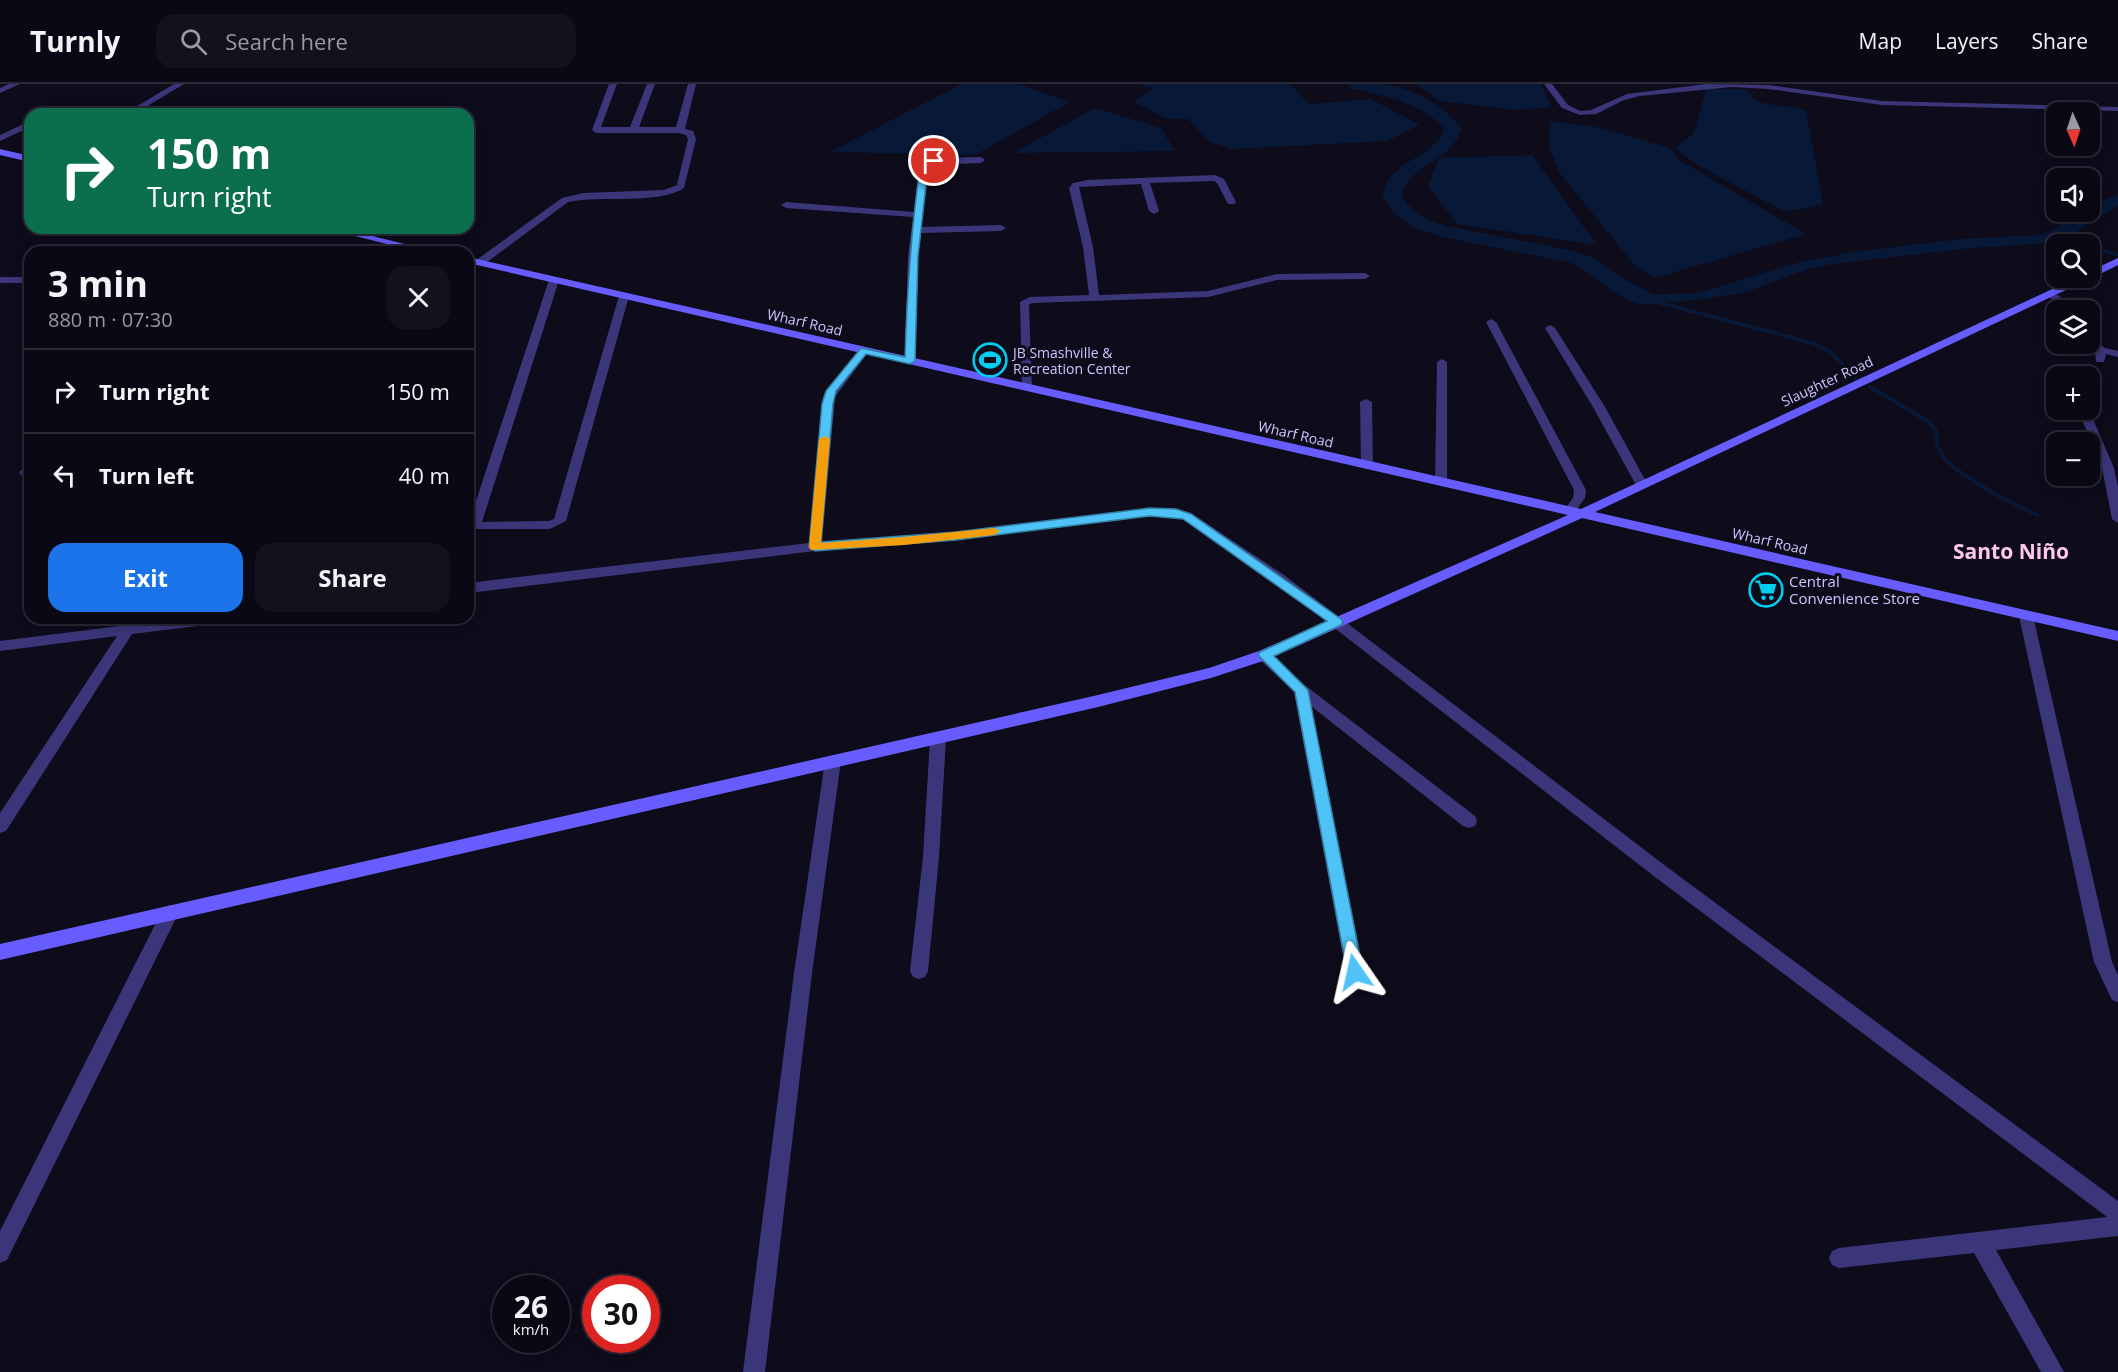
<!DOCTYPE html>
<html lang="en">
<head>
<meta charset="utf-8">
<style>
  body { margin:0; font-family:"Open Sans",sans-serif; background:#13111d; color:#f1f3f6; height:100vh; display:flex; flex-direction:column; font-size:22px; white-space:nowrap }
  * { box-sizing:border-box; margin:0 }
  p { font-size:20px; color:#999aa0 }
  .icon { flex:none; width:33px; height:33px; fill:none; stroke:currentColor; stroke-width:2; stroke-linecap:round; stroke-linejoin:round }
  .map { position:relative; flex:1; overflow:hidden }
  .sheet { position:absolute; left:24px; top:162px; width:450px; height:378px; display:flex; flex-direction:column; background:#0a0814; border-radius:18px; box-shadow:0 3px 15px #0003,0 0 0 2px #2a2934 }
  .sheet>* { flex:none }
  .banner { position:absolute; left:24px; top:24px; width:450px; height:126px; border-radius:18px; box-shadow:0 3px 15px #0003,0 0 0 2px #2a2934; background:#0b6e4f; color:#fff; overflow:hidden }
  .needle { width:39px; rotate:177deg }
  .fabs { position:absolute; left:2046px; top:18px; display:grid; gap:12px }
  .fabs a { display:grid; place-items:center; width:54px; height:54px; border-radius:12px; background:#0a0814; box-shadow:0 3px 15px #0003,0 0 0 2px #2a2934; font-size:30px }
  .speed { position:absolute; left:492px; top:1191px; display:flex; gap:12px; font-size:30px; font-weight:700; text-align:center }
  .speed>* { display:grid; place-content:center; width:78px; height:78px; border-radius:50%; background:#0a0814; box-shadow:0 3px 15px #0003,0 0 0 2px #2a2934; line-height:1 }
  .speed small { font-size:15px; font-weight:400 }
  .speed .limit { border:9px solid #d22; background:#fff; color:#111 }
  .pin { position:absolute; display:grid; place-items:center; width:51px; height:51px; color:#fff; margin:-26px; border:3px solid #fff; border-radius:50%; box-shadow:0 2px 6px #0007 }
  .me { position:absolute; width:66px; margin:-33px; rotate:349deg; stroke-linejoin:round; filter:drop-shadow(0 0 4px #0008) }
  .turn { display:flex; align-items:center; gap:21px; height:126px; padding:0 24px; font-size:27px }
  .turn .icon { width:78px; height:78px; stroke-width:2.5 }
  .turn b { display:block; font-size:42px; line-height:51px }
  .round { display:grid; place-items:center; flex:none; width:63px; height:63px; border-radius:18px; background:#13111d }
  .headline { display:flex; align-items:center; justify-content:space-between; height:102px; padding:0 24px }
  h1 { font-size:36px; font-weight:700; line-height:45px }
  .button { display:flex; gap:12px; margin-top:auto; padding:12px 24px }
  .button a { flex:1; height:69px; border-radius:18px; background:#1a73e8; color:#fff; font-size:24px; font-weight:700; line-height:69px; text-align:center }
  .button a+a { background:#13111d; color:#f1f3f6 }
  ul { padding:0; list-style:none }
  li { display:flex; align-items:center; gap:18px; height:84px; padding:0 24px; border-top:2px solid #2a2934 }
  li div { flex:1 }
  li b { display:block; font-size:22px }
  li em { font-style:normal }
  header { display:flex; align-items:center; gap:36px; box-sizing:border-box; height:84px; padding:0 30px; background:#0a0814; border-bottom:2px solid #2a2934 }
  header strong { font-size:28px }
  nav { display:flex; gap:33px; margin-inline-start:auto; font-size:21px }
  .search { width:420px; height:54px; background:#13111d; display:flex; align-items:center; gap:15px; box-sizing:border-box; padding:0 21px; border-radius:18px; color:#999aa0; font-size:22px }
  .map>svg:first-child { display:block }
  .water { fill:#081837 }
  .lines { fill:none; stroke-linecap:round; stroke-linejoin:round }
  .stream-far1 { stroke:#081837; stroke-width:3 }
  .stream { stroke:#081837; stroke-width:4 }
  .river { fill:#081837; fill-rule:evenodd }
  .street { fill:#3b367a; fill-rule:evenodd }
  .secondary { fill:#675dfe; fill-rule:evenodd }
  .route { fill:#4fc3f7; stroke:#337fa1; stroke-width:1.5 }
  .slow { fill:#f59e0b }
  .labels { text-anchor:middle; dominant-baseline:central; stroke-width:6; stroke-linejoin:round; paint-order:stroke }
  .far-street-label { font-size:14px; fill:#cec6ff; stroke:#0e0b1b }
  .far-poi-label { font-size:14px; fill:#cec6ff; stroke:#0e0b1b; text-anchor:start }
  .poi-label { font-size:15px; fill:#cec6ff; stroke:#0e0b1b; text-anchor:start }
  .district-label { font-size:21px; font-weight:bold; fill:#ffc8e9; stroke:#0e0b1b }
</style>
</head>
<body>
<header>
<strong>Turnly</strong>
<div class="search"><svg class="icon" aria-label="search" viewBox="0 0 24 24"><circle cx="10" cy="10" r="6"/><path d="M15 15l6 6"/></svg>Search here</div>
<nav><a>Map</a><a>Layers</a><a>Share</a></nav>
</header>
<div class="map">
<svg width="2118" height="1288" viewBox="0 0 2118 1288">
  <rect width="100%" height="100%" fill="#0e0b1b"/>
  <g class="water">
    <path d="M961,0H1019L1070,18L975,71L830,68Z"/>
    <path d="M1137,0H1290L1309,20L1371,15L1420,41L1387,57L1232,65L1210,58L1188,35H1167L1134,18L1152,4Z"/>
    <path d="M1417,0H1541L1551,23L1517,26L1439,17Z"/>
    <path d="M1706,5H1747L1757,18L1806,26L1823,120L1785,128L1694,79L1675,64L1694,49Z"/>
    <path d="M1095,24L1161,44L1175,67L1013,69Z"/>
    <path d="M1550,37L1596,43L1671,64L1679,76L1806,150L1655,194L1636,183L1559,88L1550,65Z"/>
    <path d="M1532,71L1597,161L1457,140L1428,102L1439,74Z"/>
    <path d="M2118,111V122L2089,139L2063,158L1971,164L1833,180L1808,185L1747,208L1697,216L1658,219L1638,211L1698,209L1800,178L1854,168L1960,155L2041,151C2059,145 2070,128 2090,128V120Z"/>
  </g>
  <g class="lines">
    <g class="stream-far1">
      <path d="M2061,154L2082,160"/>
      <path d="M2090,163L2118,171"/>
    </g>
    <g class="stream">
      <path d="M1645,215L1816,260L1832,269L1855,294"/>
      <path d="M1870,303L1928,337L1936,347L1937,361L1944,374L1957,386L1991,408L2037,431"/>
    </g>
    <path class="river" d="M1348,0C1359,0 1370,0 1381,0C1410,2 1445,21 1462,45C1449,81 1407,80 1402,113L1408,121L1426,135L1447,142L1573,167L1595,174L1622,194L1653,210L1656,215L1653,220C1624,227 1594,187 1568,178L1442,153L1412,143L1394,129L1382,113C1390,73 1431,78 1444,45C1421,17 1383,12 1350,4Z"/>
    <g class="street">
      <path d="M9,0H20L0,9V4Z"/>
      <path d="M174,0H184L134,30H124Z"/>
      <path d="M609,0H617L601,43H630L647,0H655L639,43H676L688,0H696L685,45L693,47L696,55L684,104C658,121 601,111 568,118L483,181H475V177L562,114L583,109L664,106L677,101L688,55L686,51L679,49H596L592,46Z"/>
      <path d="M1544,0H1552L1568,21L1580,27L1591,26L1627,10L1706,0L1769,1L1882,17L2118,23V27L1882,21L1769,5L1732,3L1640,12L1624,16L1596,30L1580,31L1562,24Z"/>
      <path d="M30,37V43L0,57V51Z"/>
      <path d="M934,74L981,73L985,76L981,79L930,81L921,143L1001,141L1006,144L1001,147L921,149L918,172L915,277L910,280L905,277L908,172L913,133L786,124L781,121L786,118L914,128L920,83L924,77Z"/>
      <path d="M1215,91L1224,95L1236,118L1234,120H1228L1217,99L1214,97L1150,99L1159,127L1154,130L1149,127L1141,100L1079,103L1093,163L1099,211L1208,207L1277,190L1365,189L1370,192L1365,195L1277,196L1208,213L1032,219L1029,221L1032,303L1030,305H1022L1020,218L1030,213L1089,211L1083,163L1069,104L1073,99L1087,96Z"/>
      <rect x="0" y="193" width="30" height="6"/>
      <path d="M554,193L559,196L482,438L549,437L554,435L619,212L628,210L629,212L566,437L550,445H469L468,441L549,196Z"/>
      <path d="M2050,206L2077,224L2078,226H2067L2046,211L2045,209Z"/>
      <path d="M1491,235L1496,238L1586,406L1585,414L1574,429H1566L1564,426L1573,414L1574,406L1486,238Z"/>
      <path d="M1550,241L1555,244L1605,323L1648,401L1646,404L1642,405L1636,401L1593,323L1545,244Z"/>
      <path d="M2090,253L2105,264L2118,267V273L2106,270L2104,278H2096L2095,267L2088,260H2090Z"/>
      <path d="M864,264L869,267L835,313L822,458L956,448L1150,424L1176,425L1191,429L1284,491L1667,783L2118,1117V1152L1996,1166L2064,1288H2041L1974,1169L1839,1184L1832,1181L1829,1174L1832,1167L1839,1164L2107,1133L1655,793L1274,497L1183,435L1150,432L956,456L815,467L468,509V499L809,459L823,313L860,265Z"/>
      <path d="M1442,275L1447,278V398L1441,402L1435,398L1437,278Z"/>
      <path d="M1366,315L1372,318L1373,381L1367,385L1361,381L1360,318Z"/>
      <path d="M2078,326H2089L2114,384L2118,403V439L2112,435L2102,384Z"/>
      <path d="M25,384H30V392L21,391L19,388Z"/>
      <path d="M2026,527L2033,532L2112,878L2118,891V918L2112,916L2094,878L2019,532Z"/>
      <path d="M183,534H229L222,539L132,550L6,747L0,749V729L117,552L0,567V557Z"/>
      <path d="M1264,566L1269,567L1306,602L1475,732L1477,737L1475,742L1469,744L1463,742L1311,622L1364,888L1361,894L1355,896L1349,894L1346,888L1294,608L1259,575L1257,571Z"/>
      <path d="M938,649L943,651L946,655L939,773L928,887L925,893L919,895L913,893L910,887L923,773L930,655L933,651Z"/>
      <path d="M833,671L838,673L841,677L812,889L765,1288H743L794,889L825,677L828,673Z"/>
      <path d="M170,821L176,823L179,828L7,1176L0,1179V1147L164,823Z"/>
    </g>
    <g class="secondary">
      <path d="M0,65L30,72V78L0,71Z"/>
      <path d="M323,144H340L437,168H419Z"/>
      <path d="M468,173L1581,425L2076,194H2088L2087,196L1595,428L2118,547V557L1582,434L1269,575L1211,594L1098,623L0,876V860L1098,611L1209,584L1259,567L1568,431L468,179Z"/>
      <path d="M2118,174V181L2094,193L2088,194L2090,187Z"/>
    </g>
  </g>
  <path class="route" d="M934,75L939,77L928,83L918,172L915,277L910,280L866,270L836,307L833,320L821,458L956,448L1150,424L1176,425L1191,430L1341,535L1343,538L1341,541L1274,572L1308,606L1363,888L1361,893L1355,895L1350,893L1347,888L1295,608L1258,571L1260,568L1327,537L1183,435L1150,432L956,456L815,467L809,463L822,320L826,307L861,264L905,273C907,208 911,147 920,83L924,77Z"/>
  <path class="slow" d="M825,352L830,355L821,459L904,453L994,444L1000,447L994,451L904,461L811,466L809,463L819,355Z"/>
  <defs>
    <symbol id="stadium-ring" viewBox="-11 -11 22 22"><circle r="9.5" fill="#0e0b1b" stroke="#01ceef" stroke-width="1.5"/><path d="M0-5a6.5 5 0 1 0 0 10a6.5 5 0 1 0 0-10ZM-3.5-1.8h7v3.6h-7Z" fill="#01ceef"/></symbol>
    <symbol id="supermarket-ring" viewBox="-11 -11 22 22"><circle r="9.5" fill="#0e0b1b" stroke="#01ceef" stroke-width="1.5"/><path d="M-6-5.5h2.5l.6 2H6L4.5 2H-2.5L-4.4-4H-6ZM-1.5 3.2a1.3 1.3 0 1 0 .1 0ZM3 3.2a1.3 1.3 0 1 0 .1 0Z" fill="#01ceef"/></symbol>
  </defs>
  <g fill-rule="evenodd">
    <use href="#stadium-ring" x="971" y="257" width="38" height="38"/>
    <use href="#supermarket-ring" x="1747" y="487" width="38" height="38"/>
  </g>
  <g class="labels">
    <g class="far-street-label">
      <text transform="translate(805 238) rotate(13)">Wharf Road</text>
      <text transform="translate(1827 297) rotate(-25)">Slaughter Road</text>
      <text transform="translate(1296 350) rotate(13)">Wharf Road</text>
      <text transform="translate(1770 457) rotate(13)">Wharf Road</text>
    </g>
    <g class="far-poi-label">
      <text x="1013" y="268">JB Smashville &amp;<tspan x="1013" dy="16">Recreation Center</tspan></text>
    </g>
    <g class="poi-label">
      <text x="1789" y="497">Central<tspan x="1789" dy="17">Convenience Store</tspan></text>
    </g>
    <g class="district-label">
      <text x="2011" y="467">Santo Niño</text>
    </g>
  </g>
</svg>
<div class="fabs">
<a><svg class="needle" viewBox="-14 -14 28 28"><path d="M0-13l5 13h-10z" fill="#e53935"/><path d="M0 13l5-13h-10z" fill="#999aa0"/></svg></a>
<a><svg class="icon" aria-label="sound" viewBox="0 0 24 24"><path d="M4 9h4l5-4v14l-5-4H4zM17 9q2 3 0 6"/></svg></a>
<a><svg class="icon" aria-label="search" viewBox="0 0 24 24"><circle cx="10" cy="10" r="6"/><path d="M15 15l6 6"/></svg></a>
<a><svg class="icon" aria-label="layers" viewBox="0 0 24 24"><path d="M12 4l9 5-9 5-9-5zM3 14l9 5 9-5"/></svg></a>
<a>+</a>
<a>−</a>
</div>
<div class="speed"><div>26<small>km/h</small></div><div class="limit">30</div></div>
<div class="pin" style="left:934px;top:77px;background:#d93025"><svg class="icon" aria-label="arrive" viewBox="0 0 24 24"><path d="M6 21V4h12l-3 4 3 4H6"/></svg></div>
<svg class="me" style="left:1355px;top:888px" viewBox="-20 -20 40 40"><path d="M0-17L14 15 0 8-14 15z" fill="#4fc3f7" stroke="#fff" stroke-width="4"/></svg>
<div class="banner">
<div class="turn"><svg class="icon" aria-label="right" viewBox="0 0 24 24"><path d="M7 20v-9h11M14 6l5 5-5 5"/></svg><div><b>150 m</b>Turn right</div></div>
</div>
<section class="sheet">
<div class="headline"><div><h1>3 min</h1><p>880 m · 07:30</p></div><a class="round"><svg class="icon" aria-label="close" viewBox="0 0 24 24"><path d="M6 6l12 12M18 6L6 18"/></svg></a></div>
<ul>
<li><svg class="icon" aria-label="right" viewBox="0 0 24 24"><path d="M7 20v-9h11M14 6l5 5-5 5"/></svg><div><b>Turn right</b></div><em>150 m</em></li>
<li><svg class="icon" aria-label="left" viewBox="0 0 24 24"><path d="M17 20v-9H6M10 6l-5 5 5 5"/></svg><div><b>Turn left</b></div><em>40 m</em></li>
</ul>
<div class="button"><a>Exit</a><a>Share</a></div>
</section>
</div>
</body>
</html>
